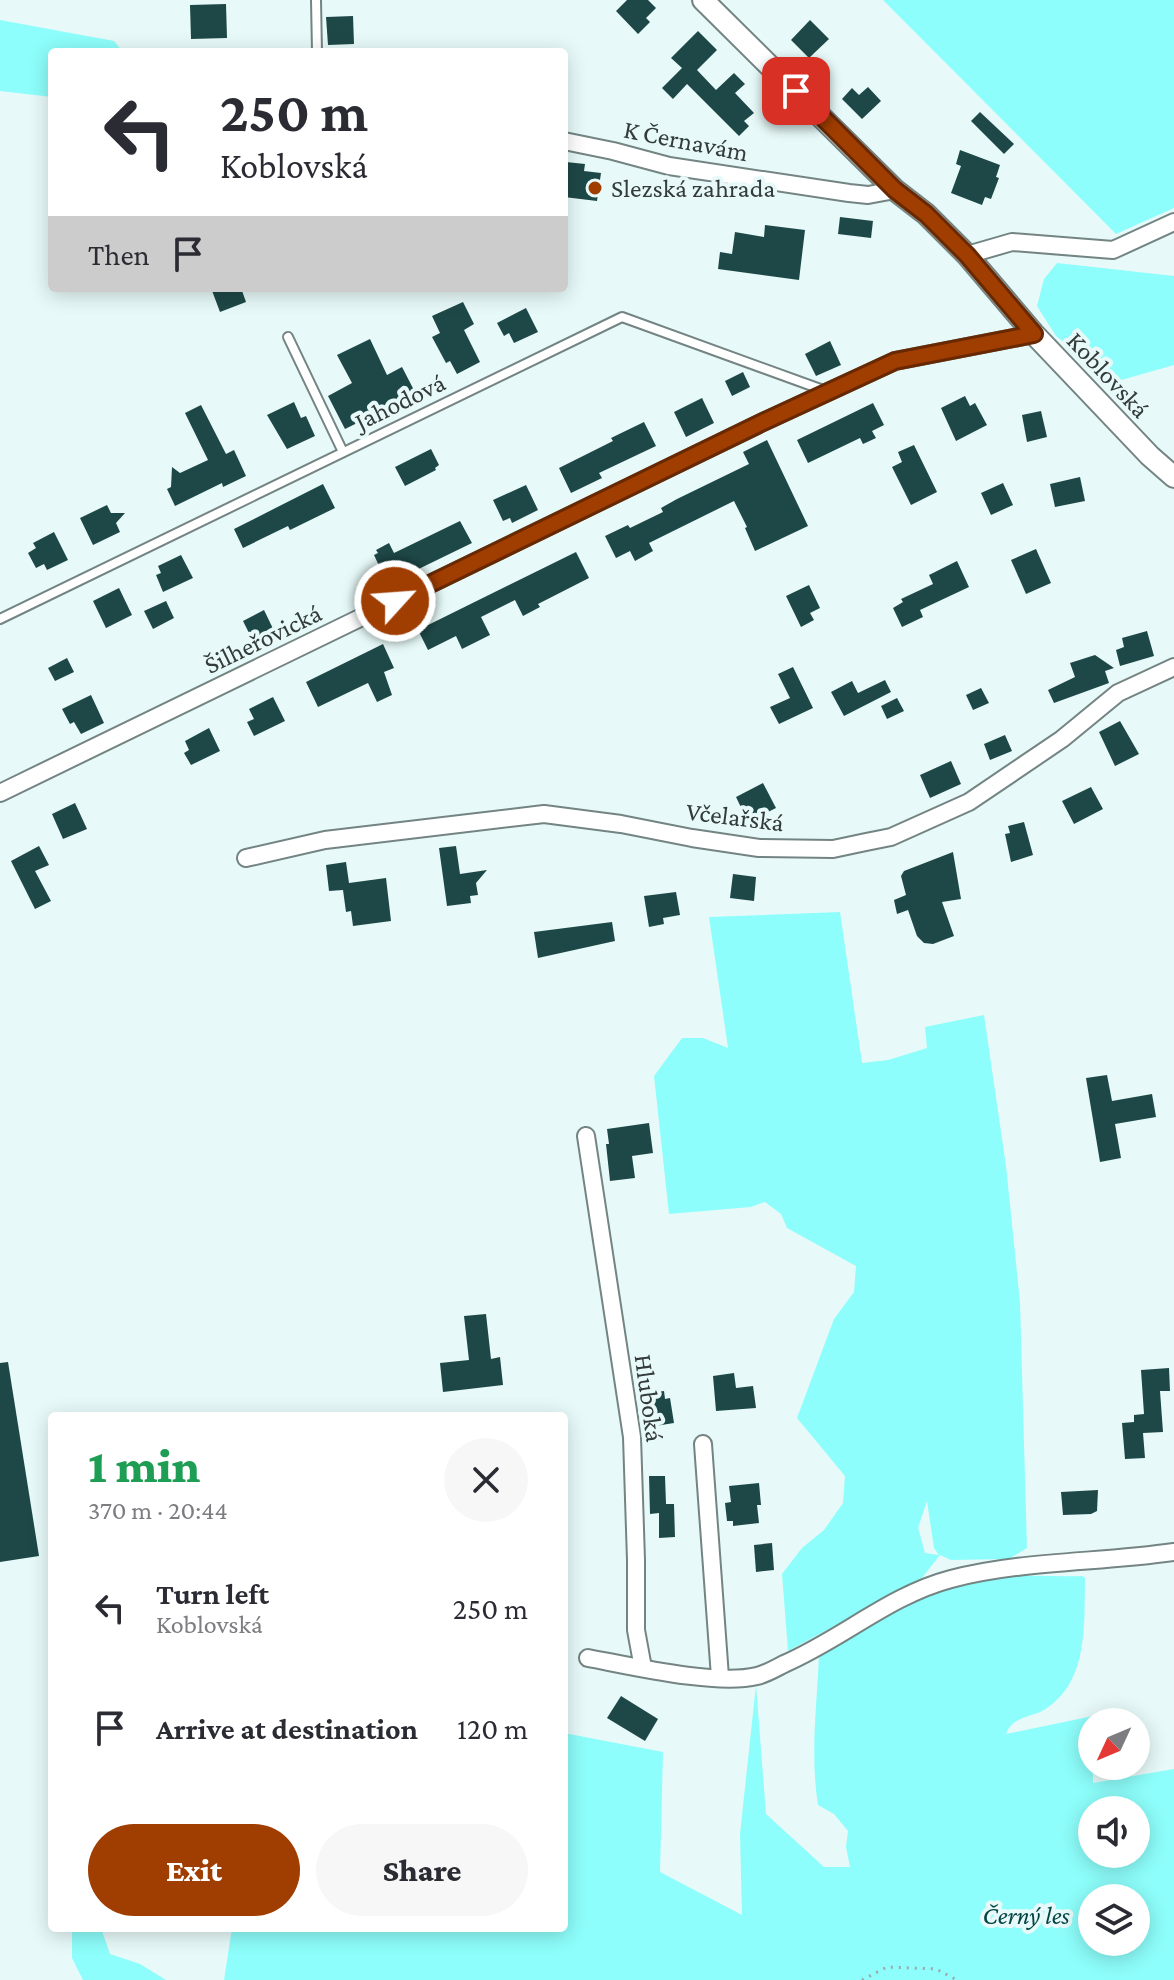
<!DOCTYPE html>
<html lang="en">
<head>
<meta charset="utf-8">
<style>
  body { margin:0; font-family:"Crimson Pro",serif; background:#f7f7f7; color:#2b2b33; height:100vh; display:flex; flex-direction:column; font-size:30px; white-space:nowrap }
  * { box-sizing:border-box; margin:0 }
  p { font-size:26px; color:#7c7c81 }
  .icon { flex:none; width:44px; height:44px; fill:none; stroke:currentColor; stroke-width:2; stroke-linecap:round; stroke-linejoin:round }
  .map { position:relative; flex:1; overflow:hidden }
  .panel { position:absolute; left:48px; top:1412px; width:520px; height:520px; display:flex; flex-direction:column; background:#fff; border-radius:8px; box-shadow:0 4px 20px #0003 }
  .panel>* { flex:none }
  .banner { position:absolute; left:48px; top:48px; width:520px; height:244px; border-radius:8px; box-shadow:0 4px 20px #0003; background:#fff; color:#2b2b33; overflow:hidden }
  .needle { width:52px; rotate:226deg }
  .controls { position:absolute; left:1078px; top:1708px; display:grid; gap:16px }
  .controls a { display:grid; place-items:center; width:72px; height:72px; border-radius:50%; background:#fff; box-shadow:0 4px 20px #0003; font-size:40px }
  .pin { position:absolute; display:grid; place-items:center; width:68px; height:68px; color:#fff; margin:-34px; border-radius:16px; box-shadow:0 4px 12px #0006 }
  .me { position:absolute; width:88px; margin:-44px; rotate:64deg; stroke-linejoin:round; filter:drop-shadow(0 0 6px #0008) }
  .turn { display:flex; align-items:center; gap:28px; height:168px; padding:0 40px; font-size:36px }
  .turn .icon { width:104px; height:104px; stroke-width:2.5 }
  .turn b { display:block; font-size:56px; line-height:68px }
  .then { display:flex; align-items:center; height:76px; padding:0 40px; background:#0003; gap:16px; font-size:30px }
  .round { display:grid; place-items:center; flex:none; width:84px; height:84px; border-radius:42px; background:#f7f7f7 }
  .head { display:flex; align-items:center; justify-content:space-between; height:136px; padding:0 40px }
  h1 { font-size:48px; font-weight:800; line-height:60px; color:#1e9e55 }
  .action { display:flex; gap:16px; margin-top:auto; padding:16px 40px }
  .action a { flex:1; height:92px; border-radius:48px; background:#a03d01; color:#fff; font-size:32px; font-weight:800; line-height:92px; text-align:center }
  .action a+a { background:#f7f7f7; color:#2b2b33 }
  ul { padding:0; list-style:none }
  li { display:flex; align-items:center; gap:24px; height:120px; padding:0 40px }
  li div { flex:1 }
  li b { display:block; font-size:30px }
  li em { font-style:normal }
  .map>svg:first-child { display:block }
  .green { fill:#8dfefb; fill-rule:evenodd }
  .building { fill:#1e4847 }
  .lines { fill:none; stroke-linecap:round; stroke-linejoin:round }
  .service-casing { stroke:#738483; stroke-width:12 }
  .minor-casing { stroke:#738483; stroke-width:20 }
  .tertiary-casing { stroke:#738483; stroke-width:24 }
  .path { stroke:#9ba9a9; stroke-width:3; stroke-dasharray:2 6; stroke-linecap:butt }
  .service { stroke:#fff; stroke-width:8 }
  .minor { stroke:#fff; stroke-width:16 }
  .tertiary { stroke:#fff; stroke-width:20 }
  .route-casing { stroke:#682801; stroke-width:20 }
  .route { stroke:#a03d01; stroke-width:14 }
  .poi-dot { fill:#a03d01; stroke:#e7faf9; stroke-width:3 }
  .labels { text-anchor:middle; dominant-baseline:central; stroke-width:8; stroke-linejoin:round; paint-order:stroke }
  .street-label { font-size:26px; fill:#343b3b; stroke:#e7faf9 }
  .poi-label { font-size:26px; fill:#343b3b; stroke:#e7faf9; text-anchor:start }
  .park-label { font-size:26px; font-style:italic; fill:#044444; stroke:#e7faf9 }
</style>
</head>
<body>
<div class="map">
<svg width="1174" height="1980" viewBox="0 0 1174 1980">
  <rect width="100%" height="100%" fill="#e7faf9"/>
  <g class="green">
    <path d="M883,0H1174V208L1116,234Z"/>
    <path d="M0,20L114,41L123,52H52V97L0,91Z"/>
    <path d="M1057,263L1174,276V365L1111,383L1093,365L1056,336L1037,306L1044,279Z"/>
    <path d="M840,912L862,1063L888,1060L927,1048L925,1027L984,1015L1006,1166L1020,1302L1027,1548L1009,1559L951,1560L940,1555L914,1588L890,1596L788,1651L782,1574L802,1548L824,1530L843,1503L845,1476L797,1418L834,1319L854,1292L856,1266L787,1228L781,1214L765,1202L751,1207L669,1214L654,1076L682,1038H703L728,1048L709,917ZM927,1501L934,1548L939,1555L925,1553L918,1528Z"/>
    <path d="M1082,1576L1085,1578C1084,1622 1089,1680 1047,1708C1033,1718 1013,1715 1006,1734L1093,1716V1783L1174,1769V1980H224L232,1928H564V1733L663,1752L660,1872L742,1915L740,1834L756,1685L766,1814L824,1867H850L846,1847L848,1831L834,1814L818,1805C810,1755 817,1705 819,1655C876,1621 933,1584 1001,1577C1027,1574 1055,1577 1082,1576ZM1092,1810H1136V1854H1092ZM1092,1898H1136V1942H1092Z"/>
    <path d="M72,1928H101L110,1954L140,1964L166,1980H83L72,1958Z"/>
  </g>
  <g class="building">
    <path d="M627,0H648L656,8L646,18L650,22L638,34L616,11Z"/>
    <path d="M226,4L227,38L191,39L190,5Z"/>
    <path d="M353,16L354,44L328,45L326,17Z"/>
    <path d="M810,20L829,39L809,58L791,40Z"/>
    <path d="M698,31L717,50L697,70L716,90L734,73L745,84L735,93L754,113L744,121L749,126L739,136L687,84L673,99L662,88L682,68L671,58Z"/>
    <path d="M868,87L881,101L862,119L842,99L852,88L859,95Z"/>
    <path d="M980,112L1014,144L1004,154L971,121Z"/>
    <path d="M960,150L1000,165L996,177L999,178L991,199L985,197L982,205L951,193L961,166L956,164Z"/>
    <path d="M566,162L585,164L584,171L601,173L597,201L564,197Z"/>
    <path d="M840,217L873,221L871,238L838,234Z"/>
    <path d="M765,225L805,230L799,280L718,269L720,252L732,254L735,232L764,237Z"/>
    <path d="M211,288H241L246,302L220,312Z"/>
    <path d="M463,302L474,324L464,330L480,362L457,374L450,361L446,363L432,337L440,333L432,316Z"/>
    <path d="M526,308L538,332L514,343L509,333L504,336L497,323Z"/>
    <path d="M370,339L387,375L402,367L416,394L345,429L328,396L352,383L337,355Z"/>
    <path d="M830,341L841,365L816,376L805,354Z"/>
    <path d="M743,372L750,387L732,396L725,381Z"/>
    <path d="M965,396L970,406L975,403L987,425L956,441L941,408Z"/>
    <path d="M702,398L714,423L686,437L674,412Z"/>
    <path d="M294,402L301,418L306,416L315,436L287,449L267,415Z"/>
    <path d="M873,403L884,425L872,431L876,438L863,444L860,438L808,463L797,440Z"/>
    <path d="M201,405L226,454L234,450L246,476L223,487L222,483L175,506L167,489L171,487L172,467L180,473L208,460L185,413Z"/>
    <path d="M1041,411L1047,437L1027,442L1022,415Z"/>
    <path d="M644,422L656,446L599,473L602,478L571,493L559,468L613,441L611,438Z"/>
    <path d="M767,440L808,526L755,551L745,528L747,527L734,501L649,543L653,551L635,561L630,551L616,558L605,536L628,525L630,528L663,512L661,508L677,499L749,464L743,452Z"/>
    <path d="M914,445L937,492L911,505L892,467L902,462L898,452Z"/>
    <path d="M431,449L439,465L435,468L436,470L405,486L395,467Z"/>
    <path d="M1080,477L1085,501L1055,507L1050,484Z"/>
    <path d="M1003,483L1013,505L991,515L981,493Z"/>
    <path d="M323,484L335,508L290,530L288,526L243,548L234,529Z"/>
    <path d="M526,485L538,510L512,523L510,518L503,521L493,500Z"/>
    <path d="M107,505L111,513H125L116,523L120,532L93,545L80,518Z"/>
    <path d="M460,521L472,543L396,580L390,569L382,572L374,555L378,553L376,550L389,543L394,553Z"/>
    <path d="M54,532L68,560L47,570L44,564L36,568L28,553L36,548L33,543Z"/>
    <path d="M1036,549L1051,583L1026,594L1011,560Z"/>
    <path d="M576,552L589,578L538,604L540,607L523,616L515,600L481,617L490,635L462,649L456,636L428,650L418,630Z"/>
    <path d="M181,555L193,578L163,592L156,575L161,573L158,566Z"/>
    <path d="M957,561L969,587L920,610L923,617L902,627L893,608L903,602L901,599L933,584L929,575Z"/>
    <path d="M809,585L820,608L810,613L814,620L801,627L786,596Z"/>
    <path d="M119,588L132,615L106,628L93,601Z"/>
    <path d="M166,601L174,618L153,629L144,611Z"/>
    <path d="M264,610L278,639L257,649L243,621Z"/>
    <path d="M1147,631L1154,656L1120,666L1116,650L1124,647L1122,638Z"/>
    <path d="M383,644L394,668L384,672L392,695L377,702L368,683L318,707L306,682Z"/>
    <path d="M1095,655L1114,668L1105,671L1109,683L1054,703L1048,690L1075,677L1070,663Z"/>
    <path d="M67,658L74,672L55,681L48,668Z"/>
    <path d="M793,667L813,708L779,724L770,707L790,698L778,674Z"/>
    <path d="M885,680L891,692L844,716L831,692L852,681L858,693Z"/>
    <path d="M981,688L989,703L973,710L966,695Z"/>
    <path d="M91,695L104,723L81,734L74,722L70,724L62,709Z"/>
    <path d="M273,697L285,721L254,736L247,722L254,719L249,709Z"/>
    <path d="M897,698L904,711L887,719L881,706Z"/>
    <path d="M1120,721L1139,754L1115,766L1099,732Z"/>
    <path d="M209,728L220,751L191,765L184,753L189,750L185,741Z"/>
    <path d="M1005,735L1012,751L990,760L984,744Z"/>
    <path d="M951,761L961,784L930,798L920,775Z"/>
    <path d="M763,783L776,808L748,822L736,797Z"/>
    <path d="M1091,787L1103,809L1074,824L1062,801Z"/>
    <path d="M75,803L87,829L63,839L52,814Z"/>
    <path d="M1024,822L1033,855L1011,862L1005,834L1010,833L1008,826Z"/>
    <path d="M39,846L49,865L35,871L51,901L35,909L11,861Z"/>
    <path d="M456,846L460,874L487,870L476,883L478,895L470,896L471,903L447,906L439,848Z"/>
    <path d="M953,852L961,899L942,902L954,936L933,944L924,943L917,936L908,910L897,914L894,900L906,895L901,876L904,871Z"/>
    <path d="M346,862L349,883L386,878L391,921L353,926L351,911L346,912L343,890L329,891L326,865Z"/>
    <path d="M733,874L756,877L754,901L730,898Z"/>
    <path d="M676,892L680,915L663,918L664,924L649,927L644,896Z"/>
    <path d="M612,922L615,941L538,958L534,932Z"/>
    <path d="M1107,1075L1112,1101L1152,1094L1156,1117L1115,1124L1121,1158L1100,1162L1086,1078Z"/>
    <path d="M649,1123L653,1153L632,1156L635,1178L610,1181L606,1144H609L607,1129Z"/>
    <path d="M486,1314L491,1359L500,1357L503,1385L443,1392L440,1363L469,1360L464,1316Z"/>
    <path d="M8,1362L39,1556L0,1562V1363Z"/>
    <path d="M1169,1368L1170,1391H1160L1163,1432L1143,1433L1145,1458L1125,1459L1122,1423L1134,1422V1415L1144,1414L1141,1370Z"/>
    <path d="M734,1373L736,1388L753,1386L756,1408L716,1411L713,1376Z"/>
    <path d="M664,1391L665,1399L670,1398L674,1423L649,1427L645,1402L650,1401L649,1393Z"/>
    <path d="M649,1476H665L666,1504H674L675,1537L659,1538V1513L650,1514Z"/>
    <path d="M759,1483L761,1505H757L759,1523L733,1526V1521H727L725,1503L731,1502L729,1486Z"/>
    <path d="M1098,1490L1097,1511L1091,1514L1063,1515L1061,1492Z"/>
    <path d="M772,1543L774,1570L756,1572L754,1545Z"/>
    <path d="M621,1696L658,1719L645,1741L607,1718Z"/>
  </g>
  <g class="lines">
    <defs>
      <g id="service">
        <path d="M316,0L317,52"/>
        <path d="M288,337L343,452"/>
        <path d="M0,619L622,317L826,391"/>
      </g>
      <g id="minor">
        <path d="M564,141L613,151L669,166L849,193L868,195L895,190"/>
        <path d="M967,255L1012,242L1113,250L1174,222"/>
        <path d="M0,793L763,422L895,361L1034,334"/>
        <path d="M246,858L325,840L544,814L621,824L692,838L759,848L833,849L866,842L891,837L969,802L1062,739L1118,693L1174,667"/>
        <path d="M586,1136L632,1437L636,1560V1630L643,1668"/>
        <path d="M703,1444L720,1677"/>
        <path d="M588,1658C631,1666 716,1686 757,1676C766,1674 776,1668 784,1664C842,1639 890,1595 951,1579C1024,1560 1100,1563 1174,1552"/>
      </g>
      <path id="tertiary" d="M703,0L895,190L926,214L967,255L1034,334L1150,456L1174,477"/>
    </defs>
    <use href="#service" class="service-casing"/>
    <use href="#minor" class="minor-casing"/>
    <use href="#tertiary" class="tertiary-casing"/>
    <path class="path" d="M862,1980L887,1967L936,1969L957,1980"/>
    <use href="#service" class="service"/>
    <use href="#minor" class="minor"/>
    <use href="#tertiary" class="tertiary"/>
  </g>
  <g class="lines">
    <defs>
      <path id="route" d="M395,601L763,422L895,361L1034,334L967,255L926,214L895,190L796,91"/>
    </defs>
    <use href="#route" class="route-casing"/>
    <use href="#route" class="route"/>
  </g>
  <circle class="poi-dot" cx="595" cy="188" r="8"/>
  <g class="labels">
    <g class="street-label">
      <text transform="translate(686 141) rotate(11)">K Černavám</text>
      <text transform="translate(1108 375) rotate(47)">Koblovská</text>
      <text transform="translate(400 402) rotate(-26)">Jahodová</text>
      <text transform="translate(263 639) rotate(-26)">Šilheřovická</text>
      <text transform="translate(735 817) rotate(7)">Včelařská</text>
      <text transform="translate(649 1398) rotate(82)">Hluboká</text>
    </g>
    <g class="poi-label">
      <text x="611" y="188">Slezská zahrada</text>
    </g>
    <g class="park-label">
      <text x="1026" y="1915">Černý les</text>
    </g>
  </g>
</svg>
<div class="controls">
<a><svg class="needle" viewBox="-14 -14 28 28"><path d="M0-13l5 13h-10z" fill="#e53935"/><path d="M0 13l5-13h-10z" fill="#7c7c81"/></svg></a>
<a><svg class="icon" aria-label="sound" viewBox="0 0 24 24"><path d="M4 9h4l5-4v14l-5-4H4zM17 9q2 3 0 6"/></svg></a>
<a><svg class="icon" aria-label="layers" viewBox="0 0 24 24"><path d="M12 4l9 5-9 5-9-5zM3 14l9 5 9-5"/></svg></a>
</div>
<div class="pin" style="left:796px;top:91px;background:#d93025"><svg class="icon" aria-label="arrive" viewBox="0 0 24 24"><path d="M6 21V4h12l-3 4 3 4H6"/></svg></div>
<svg class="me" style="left:395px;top:601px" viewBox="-20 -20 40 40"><circle r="17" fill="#a03d01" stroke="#fff" stroke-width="3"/><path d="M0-11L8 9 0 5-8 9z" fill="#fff"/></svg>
<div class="banner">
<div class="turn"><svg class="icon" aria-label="left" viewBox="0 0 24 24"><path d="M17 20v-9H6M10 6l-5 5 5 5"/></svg><div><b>250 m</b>Koblovská</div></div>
<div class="then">Then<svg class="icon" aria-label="arrive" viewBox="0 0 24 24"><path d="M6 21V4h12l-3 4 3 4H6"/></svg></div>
</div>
<section class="panel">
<div class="head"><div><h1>1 min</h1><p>370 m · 20:44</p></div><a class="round"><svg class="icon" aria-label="close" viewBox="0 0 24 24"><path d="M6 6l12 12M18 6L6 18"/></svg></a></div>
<ul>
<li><svg class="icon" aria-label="left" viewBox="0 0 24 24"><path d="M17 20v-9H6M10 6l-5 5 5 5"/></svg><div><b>Turn left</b><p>Koblovská</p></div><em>250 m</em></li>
<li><svg class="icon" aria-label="arrive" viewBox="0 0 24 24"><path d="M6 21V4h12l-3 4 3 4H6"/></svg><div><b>Arrive at destination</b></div><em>120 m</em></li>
</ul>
<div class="action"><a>Exit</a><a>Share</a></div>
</section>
</div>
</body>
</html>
